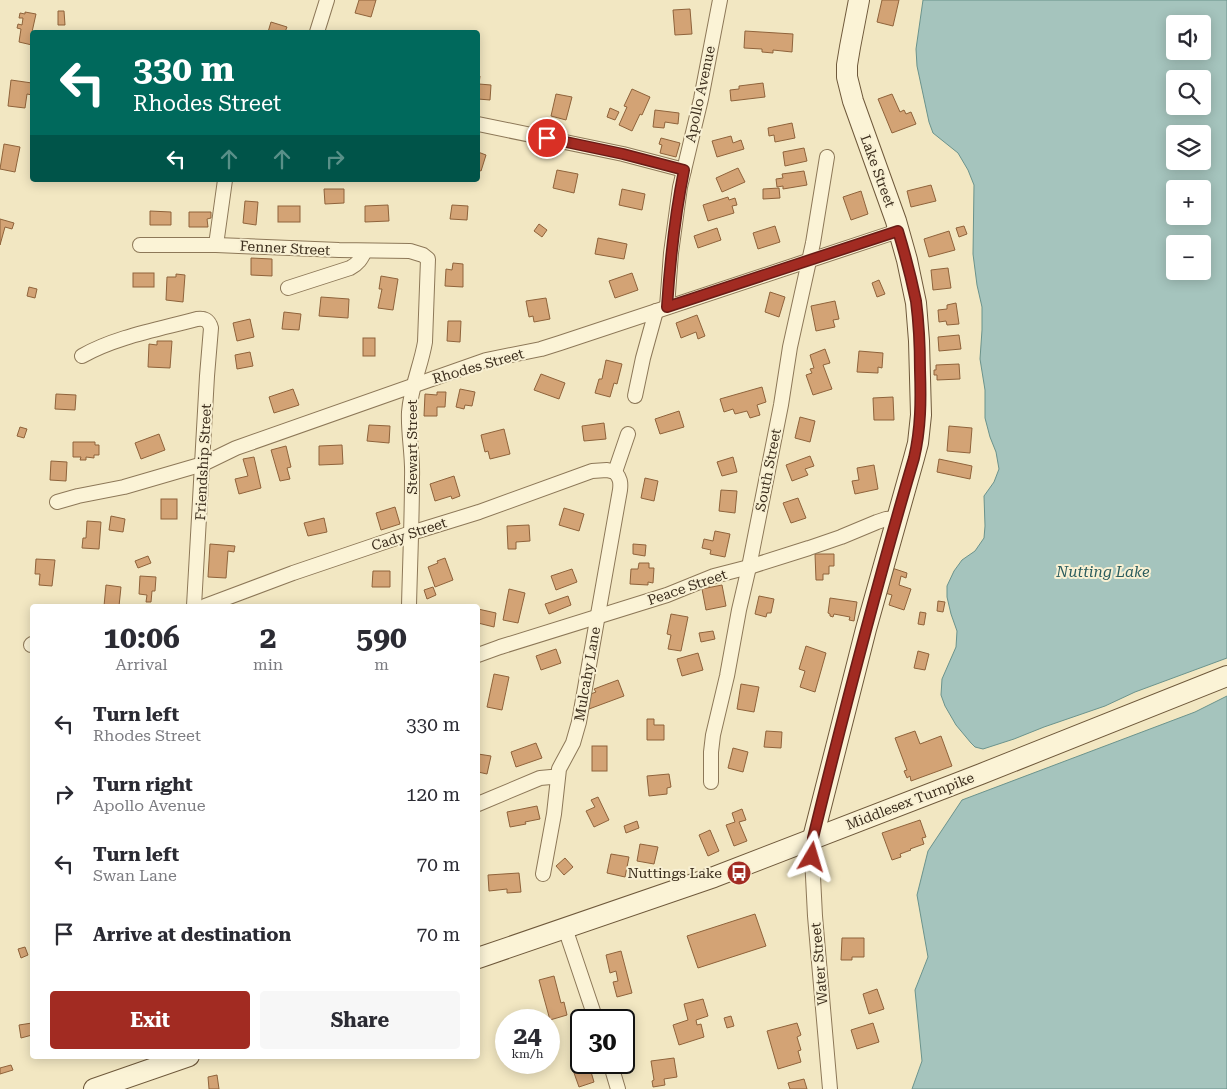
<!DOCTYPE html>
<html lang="en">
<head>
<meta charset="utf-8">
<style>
  body { margin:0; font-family:"Roboto Serif",serif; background:#f7f7f7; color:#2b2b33; height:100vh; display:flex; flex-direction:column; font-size:19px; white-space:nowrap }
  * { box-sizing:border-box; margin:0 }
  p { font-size:16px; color:#7c7c81 }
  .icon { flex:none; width:28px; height:28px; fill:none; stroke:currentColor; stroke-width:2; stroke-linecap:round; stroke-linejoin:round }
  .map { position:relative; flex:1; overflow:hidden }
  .drawer { position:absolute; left:30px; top:604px; width:450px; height:455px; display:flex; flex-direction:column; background:#fff; border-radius:5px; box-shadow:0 2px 12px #0003 }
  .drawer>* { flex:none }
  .hud { position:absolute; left:30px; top:30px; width:450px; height:152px; border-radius:5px; box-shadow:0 2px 12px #0003; background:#00695c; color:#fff; overflow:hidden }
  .tools { position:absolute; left:1166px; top:15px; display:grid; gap:10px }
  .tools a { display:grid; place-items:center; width:45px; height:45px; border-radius:5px; background:#fff; box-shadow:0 2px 12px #0003; font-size:25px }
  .speed { position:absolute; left:495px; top:1009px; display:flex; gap:10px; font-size:25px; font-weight:700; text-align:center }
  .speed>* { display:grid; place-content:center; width:65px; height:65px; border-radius:50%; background:#fff; box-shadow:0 2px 12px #0003; line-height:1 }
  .speed small { font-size:12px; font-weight:400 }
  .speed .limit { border:2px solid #111; border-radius:8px; background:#fff; color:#111 }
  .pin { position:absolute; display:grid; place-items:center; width:42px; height:42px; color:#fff; margin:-21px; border:2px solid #fff; border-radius:50%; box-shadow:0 1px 5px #0007 }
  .me { position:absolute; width:55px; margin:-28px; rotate:7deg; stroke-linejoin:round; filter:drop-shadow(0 0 4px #0008) }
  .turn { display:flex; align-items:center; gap:18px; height:105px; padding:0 20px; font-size:22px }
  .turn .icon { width:65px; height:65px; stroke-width:2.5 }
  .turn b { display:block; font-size:35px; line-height:42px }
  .lanes { display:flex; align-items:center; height:48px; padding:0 20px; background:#0003; justify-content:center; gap:25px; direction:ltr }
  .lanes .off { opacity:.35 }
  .eta { display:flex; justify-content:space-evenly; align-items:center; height:85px; text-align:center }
  .eta b { font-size:30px; font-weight:700; line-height:35px }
  .action { display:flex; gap:10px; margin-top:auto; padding:10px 20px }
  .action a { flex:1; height:58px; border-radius:5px; background:#a22b22; color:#fff; font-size:20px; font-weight:700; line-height:58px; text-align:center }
  .action a+a { background:#f7f7f7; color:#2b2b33 }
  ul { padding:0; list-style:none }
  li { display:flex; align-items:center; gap:15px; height:70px; padding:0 20px }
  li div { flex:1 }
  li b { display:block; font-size:19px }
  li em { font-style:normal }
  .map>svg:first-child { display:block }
  .water { fill:#a5c4bd; stroke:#6b938c; fill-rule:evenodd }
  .building { fill:#d3a375; stroke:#8f633b }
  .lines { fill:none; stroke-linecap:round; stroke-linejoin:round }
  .street-casing { stroke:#8d7858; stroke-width:16 }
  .secondary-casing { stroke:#6f593b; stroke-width:22 }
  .street { stroke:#fbf3d6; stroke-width:14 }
  .secondary { stroke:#fbf3d6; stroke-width:20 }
  .route-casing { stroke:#691c16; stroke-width:12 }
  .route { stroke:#a22b22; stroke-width:9 }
  .labels { text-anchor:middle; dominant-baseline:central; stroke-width:4; stroke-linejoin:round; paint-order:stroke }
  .street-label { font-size:14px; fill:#3c2e1d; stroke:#f8f0d3 }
  .poi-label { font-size:14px; fill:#3c2e1d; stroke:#f8f0d3; text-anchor:end }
  .water-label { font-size:15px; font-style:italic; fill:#2b5c5d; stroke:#f8f0d3 }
</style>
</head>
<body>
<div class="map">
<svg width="1227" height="1089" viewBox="0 0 1227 1089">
  <rect width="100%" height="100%" fill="#f2e7c2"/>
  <g class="water">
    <path d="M923,0H1227V658L1135,692L1105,706L1044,727L1014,739L983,749L975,747L971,743L956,725L945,706L941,695L942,679L956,647L957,631L951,614L947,597V586L954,571L962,560L975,551L984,538L985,526L984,496L994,482L999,469L996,452L990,437L985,418V390L980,359L982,330V307L977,285L973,254L974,185L968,170L958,153L933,133L929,122L917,66L916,49ZM1175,24H1202V51H1175ZM1175,79H1202V106H1175ZM1175,134H1202V161H1175ZM1175,189H1202V216H1175ZM1175,244H1202V271H1175Z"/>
    <path d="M1227,696V1089H912L922,1061L915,990L928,957L917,895L928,851L962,800L1195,712Z"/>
  </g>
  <g class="building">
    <path d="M359,0H376L371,17L355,13Z"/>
    <path d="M882,0H899L893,26L877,22Z"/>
    <path d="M690,9L692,34L675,35L673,10Z"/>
    <path d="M58,11H64L65,25H58Z"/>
    <path d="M25,12L36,14L32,32V45L19,42L21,29L17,28L18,24L22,25L23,18H19L20,13L25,14Z"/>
    <path d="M271,22L287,27L285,32H268Z"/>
    <path d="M745,31L793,34L792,52L773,50V53L762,52V49L744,48Z"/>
    <path d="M478,76H480L479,84L491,85L490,100L478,99Z"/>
    <path d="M11,80L32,83V95L27,94L25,108L8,106Z"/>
    <path d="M763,83L765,97L731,101L730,90L739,89V86Z"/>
    <path d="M632,89L650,97L642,115L640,114L632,131L619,125L627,107L624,106Z"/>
    <path d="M556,94L572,97L566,120L551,116Z"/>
    <path d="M892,94L900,112L904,110L906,114L911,112L916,124L892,133L878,99Z"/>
    <path d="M610,108L619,112L615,120L607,117Z"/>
    <path d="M655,110L679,113L678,124L665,122L664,128L653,127Z"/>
    <path d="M792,123L795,138L775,142L774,135L769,136L768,128Z"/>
    <path d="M731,136L733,143L741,140L744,149L717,157L712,141Z"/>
    <path d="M661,138L680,143L676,157L660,153L662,145L659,144Z"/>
    <path d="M4,144L20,147L15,172L0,169Z"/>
    <path d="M804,148L807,161L785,166L783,152Z"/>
    <path d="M478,152L486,155L481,171L478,170Z"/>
    <path d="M738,168L745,182L722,192L716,178Z"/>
    <path d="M557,170L578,174L574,193L553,188Z"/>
    <path d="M804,171L807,185L783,189V186L777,187L776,179L783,178L782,174Z"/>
    <path d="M931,185L936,201L911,207L907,191Z"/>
    <path d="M779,188L780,198L763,199V189Z"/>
    <path d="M324,189H344V203L325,204Z"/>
    <path d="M622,189L645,194L642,210L619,205Z"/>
    <path d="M861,191L868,214L851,220L843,197Z"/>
    <path d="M728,197L729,200L735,198L737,205L732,206L734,213L708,221L703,205Z"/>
    <path d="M245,201L258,202L256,225L243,223Z"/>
    <path d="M388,205L389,221L365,222V206Z"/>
    <path d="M452,205L468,206L467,220L450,219Z"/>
    <rect x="278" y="206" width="22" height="16"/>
    <path d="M150,211L171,212V225H150Z"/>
    <path d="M189,212H211V218L207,219L208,227H189Z"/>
    <path d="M0,219L14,223L12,229L5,227L0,245Z"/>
    <path d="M539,224L547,230L542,237L534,231Z"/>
    <path d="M775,226L780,242L758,249L753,233Z"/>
    <path d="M964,226L967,234L959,237L956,228Z"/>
    <path d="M717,228L721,240L698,248L694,236Z"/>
    <path d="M949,231L955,250L929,257L924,239Z"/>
    <path d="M598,238L627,244L624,259L595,254Z"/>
    <path d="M251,258L272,259V276L251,275Z"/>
    <path d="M453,263L463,264V287L445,286L446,269L452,270Z"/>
    <path d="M948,268L951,288L933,290L931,270Z"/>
    <rect x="133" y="273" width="21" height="14"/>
    <path d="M632,273L638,290L615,298L609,281Z"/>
    <path d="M176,274L185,275L183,302L166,300L167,277H176Z"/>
    <path d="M381,276L398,279L393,310L378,308L382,289H379Z"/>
    <path d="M879,280L885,294L877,297L872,283Z"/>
    <path d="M29,287L37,289L35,298L27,296Z"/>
    <path d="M770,292L785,297L779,317L765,312Z"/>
    <path d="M321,297L349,299L348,318L319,316Z"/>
    <path d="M546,298L550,319L534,322L533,316L529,317L526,301Z"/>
    <path d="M835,301L839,319L833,320L835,327L816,331L811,306Z"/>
    <path d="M956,303L959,324L947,325L946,321L939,322L938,310L947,309V305Z"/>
    <path d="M284,312L301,314L299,330L282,329Z"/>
    <path d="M697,315L705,336L698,339L696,332L681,338L676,323Z"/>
    <path d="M250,319L254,337L237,341L233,323Z"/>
    <path d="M448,321H461L460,342L447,341Z"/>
    <path d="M959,335L961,349L939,351L938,337Z"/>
    <rect x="363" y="338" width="12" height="18"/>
    <path d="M157,341H172L170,368L148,367L149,344L157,345Z"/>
    <path d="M825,349L830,363L823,365L832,389L813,395L806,375L812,373L810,369L814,368L810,355Z"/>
    <path d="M859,351L883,353L882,368L878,367V373L857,372Z"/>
    <path d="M250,352L253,366L237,369L235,355Z"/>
    <path d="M606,360L622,364L617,384L614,383L610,397L595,393L599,379H602Z"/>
    <path d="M959,364L960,379L937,380V375H934V370H936V365Z"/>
    <path d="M541,374L565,383L559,399L534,390Z"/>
    <path d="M762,387L766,402L757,405L760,415L750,418L747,411L735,414L733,409L724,412L720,399Z"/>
    <path d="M293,389L299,405L274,413L269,397Z"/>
    <path d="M460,389L475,392L472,406L465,405L464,409L456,407Z"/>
    <path d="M437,392H446L445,407H437V416H424L425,394L437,395Z"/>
    <path d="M56,394L76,395L75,410L55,409Z"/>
    <path d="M893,397L894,420H874L873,398Z"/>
    <path d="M679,411L684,427L660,434L655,419Z"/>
    <path d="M800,417L815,421L810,442L795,438Z"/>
    <path d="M604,423L606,439L584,441L582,426Z"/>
    <path d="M369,425L390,426L389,443L367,441Z"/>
    <path d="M949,426L972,428L970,453L947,451Z"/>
    <path d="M20,427L27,429L24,438L17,436Z"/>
    <path d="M504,429L510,454L490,459L488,451L485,452L481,435Z"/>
    <path d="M159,434L165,450L141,459L135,443Z"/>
    <path d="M73,442H95V445H99V455H94V458L86,457V460H80L81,457H73Z"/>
    <path d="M342,445L343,464L319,465V446Z"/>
    <path d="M286,446L291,467L287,468L290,479L280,481L271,450Z"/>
    <path d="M810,456L814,466L805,469L808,475L792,481L786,465Z"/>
    <path d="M254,457L261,488L239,494L235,479L248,476L243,459Z"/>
    <path d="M733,457L737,472L722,476L717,462Z"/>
    <path d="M939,459L972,466L970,479L937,472Z"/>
    <path d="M51,461L67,462L66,481L50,480Z"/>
    <path d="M874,465L878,489L855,494L852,481L859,480L857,468Z"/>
    <path d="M454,476L460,496L452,499L451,496L435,501L430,484Z"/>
    <path d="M645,478L658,481L654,501L641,498Z"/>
    <path d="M721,490L737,491L735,513L719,511Z"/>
    <path d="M798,498L806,518L791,523L783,503Z"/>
    <rect x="161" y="499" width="16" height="20"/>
    <path d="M395,507L400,524L381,530L376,513Z"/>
    <path d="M564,508L584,514L579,531L559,525Z"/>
    <path d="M111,516L125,519L123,532L109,530Z"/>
    <path d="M324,518L327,532L308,536L304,523Z"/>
    <path d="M87,521L101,522L99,549L82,548L83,538H86Z"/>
    <path d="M529,525L530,541L516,542V549H508L507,526Z"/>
    <path d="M715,531L730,534L725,557L710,554L711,550L702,548L704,539L713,541Z"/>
    <path d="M210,544L235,546L234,552L228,551L226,578L208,577Z"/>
    <path d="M633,544L646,545L645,556L633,554Z"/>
    <path d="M815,554H834V566H829V574H823V580H816Z"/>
    <path d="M148,556L151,563L138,568L135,561Z"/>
    <path d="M445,558L453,580L435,587L428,567L438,563L437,561Z"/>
    <path d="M36,559L55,560L52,586L39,585L40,574H35Z"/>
    <path d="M639,563H649V568H654L653,583L648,582V585L630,584L631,569H638Z"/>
    <path d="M892,568L907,573L906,578L901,576L899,585L911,589L904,610L889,605L892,595L885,593Z"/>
    <path d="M572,569L577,582L556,590L551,576Z"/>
    <path d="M373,571H390V587H372Z"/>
    <path d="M140,576L156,577L155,591H152L151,602H146L147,595L139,594Z"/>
    <path d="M106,585L121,587L119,606H104Z"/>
    <path d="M722,585L726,606L706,610L702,589Z"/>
    <path d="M433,587L436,595L427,599L424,590Z"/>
    <path d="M509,589L525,593L518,623L503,620Z"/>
    <path d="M568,596L571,605L549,614L545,604Z"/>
    <path d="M759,596L774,599L771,613H767L766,617L755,614Z"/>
    <path d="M830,598L857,602L854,621L849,620L850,617L834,614L833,617L830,616V614L828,613Z"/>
    <path d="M938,601L945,602L943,612L937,611Z"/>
    <path d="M478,609L496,613L494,627L478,623Z"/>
    <path d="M920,612L926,613L924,625L918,624Z"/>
    <path d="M671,614L688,617L681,651L668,649L671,635L667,634Z"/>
    <path d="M713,631L715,639L701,642L699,633Z"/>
    <path d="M806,646L826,653L815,692L800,687L805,671L799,669Z"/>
    <path d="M556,649L561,663L541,670L536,656Z"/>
    <path d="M918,651L929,654L925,670L914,668Z"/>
    <path d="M698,653L703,670L682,676L677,659Z"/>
    <path d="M494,674L509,677L502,710L487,707Z"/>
    <path d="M618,680L624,696L589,709L586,700L588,695L596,692L594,689Z"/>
    <path d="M741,684L759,687L754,712L737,709Z"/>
    <path d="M647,719H654V725H664V740H647Z"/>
    <path d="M766,731L782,732L781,748L764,747Z"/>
    <path d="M915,731L920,744L941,736L952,766L911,781L910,776L907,778L904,771L907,770L895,738Z"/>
    <path d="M536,743L542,758L516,767L511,752Z"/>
    <rect x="592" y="746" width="15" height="25"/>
    <path d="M733,748L748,752L743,772L728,768Z"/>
    <path d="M478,754L491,756L487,774L478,772Z"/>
    <path d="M669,774L671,787L667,788V794L649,796L647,776Z"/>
    <path d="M598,797L609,820L594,827L586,811L595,807L591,800Z"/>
    <path d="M537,806L540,819L525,822L526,824L510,827L507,812Z"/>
    <path d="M742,809L746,820L739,822L747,841L734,846L726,825L735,822L732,813Z"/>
    <path d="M920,820L926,837L922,838L924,844L910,849L911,850L900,854L901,857L892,860L882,833Z"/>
    <path d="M637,821L639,828L626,833L624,826Z"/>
    <path d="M710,830L719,851L708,856L699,835Z"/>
    <path d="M640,844L658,847L654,864L637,861Z"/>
    <path d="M611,854L629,857L625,877L607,873Z"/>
    <path d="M565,858L573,867L564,875L556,866Z"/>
    <path d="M519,873L521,892L507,893V889L489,891L488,875Z"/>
    <path d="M755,914L766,946L698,968L687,936Z"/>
    <path d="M842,938H864V957H852V960H841Z"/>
    <path d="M25,947L28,955L21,958L18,949Z"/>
    <path d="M621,951L632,993L617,997L613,982L618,981L616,971L610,973L606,955Z"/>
    <path d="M554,976L561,1003L564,1002L567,1015L550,1020L539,980Z"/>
    <path d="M877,989L884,1009L869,1014L863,994Z"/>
    <path d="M703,999L708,1016L696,1020L697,1025L701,1024L704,1037L679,1045L673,1025L688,1020L684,1004Z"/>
    <path d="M731,1016L734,1026L727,1028L724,1018Z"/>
    <path d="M32,1023V1035L21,1038L19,1025Z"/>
    <path d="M797,1023L801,1035L797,1037L801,1050L798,1051L801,1062L778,1069L767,1031Z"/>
    <path d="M873,1023L879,1042L857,1049L851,1030Z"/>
    <path d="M674,1058L677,1077L664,1079L665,1085L653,1087L652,1081L654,1080L651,1061Z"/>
    <path d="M11,1065L13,1070L0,1074V1068Z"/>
    <path d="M589,1065L594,1082L579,1087L573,1070Z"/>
    <path d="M217,1075L219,1089H209L208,1077Z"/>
    <path d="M804,1079L807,1089H790L788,1083Z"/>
  </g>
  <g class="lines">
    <defs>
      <g id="street">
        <path d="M317,32L327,0"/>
        <path d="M478,124L623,154L684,170"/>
        <path d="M140,245H216L339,250L410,251L423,255L428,259L425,342C421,366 411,386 409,412C408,434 413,455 412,477C412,520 410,563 409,606"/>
        <path d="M216,245L225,180"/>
        <path d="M288,288L350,268C358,264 361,259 365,251"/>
        <path d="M667,307L671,253L680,187L701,99L720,0"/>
        <path d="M82,356C115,337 160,329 197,319C204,318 209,320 211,328L207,376L194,606"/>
        <path d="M635,396L643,358L656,311"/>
        <path d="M615,472L628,434"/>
        <path d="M57,502L78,496L124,487L203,464L236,448L486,360L541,349L560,343L898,231"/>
        <path d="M205,606L293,573L411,533L479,512L592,471L607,470L615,472"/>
        <path d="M31,645L32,644"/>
        <path d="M478,655L500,647L667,595L714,576L749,567L809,548L841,537L877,522L886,519L897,518"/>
        <path d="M711,782V752L713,735L727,676L739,610L749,567L781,405L790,347L813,243L827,157"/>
        <path d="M478,804L540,778L551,777L557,778"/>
        <path d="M813,838L812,857L815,916L830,1089"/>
        <path d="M543,874L554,814L559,769L573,743L579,722L620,490C621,482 620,478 615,472"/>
        <path d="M565,928L596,1020"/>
        <path d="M610,1062L618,1089"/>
      </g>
      <g id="secondary">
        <path d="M813,838L866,629L914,458L918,443L921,415L919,341L916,303L907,260L896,221L853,101L847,77V65L850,47L859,0"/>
        <path d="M478,958L714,877L981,774L1227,676"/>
        <path d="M94,1089L189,1056"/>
      </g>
    </defs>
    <use href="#street" class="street-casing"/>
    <use href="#secondary" class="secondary-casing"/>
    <use href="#street" class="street"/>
    <use href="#secondary" class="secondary"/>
  </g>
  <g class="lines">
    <defs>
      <path id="route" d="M547,138L623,154L684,170C675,215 670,261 667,307L898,231C905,254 911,277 916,301C919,324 920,347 920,370C921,400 921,428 914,458C877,584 844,711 813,838L812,857"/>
    </defs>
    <use href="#route" class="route-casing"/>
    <use href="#route" class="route"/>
  </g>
  <defs>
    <symbol id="bus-disc" viewBox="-11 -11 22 22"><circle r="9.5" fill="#a22b22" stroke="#f8f0d3"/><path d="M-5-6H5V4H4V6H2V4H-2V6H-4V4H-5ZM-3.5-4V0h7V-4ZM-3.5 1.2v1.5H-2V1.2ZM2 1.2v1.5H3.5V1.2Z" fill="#fff"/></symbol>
  </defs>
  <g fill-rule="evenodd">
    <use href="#bus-disc" x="725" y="859" width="28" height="28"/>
  </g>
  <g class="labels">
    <g class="street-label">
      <text transform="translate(700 94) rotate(-78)">Apollo Avenue</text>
      <text transform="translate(878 171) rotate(70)">Lake Street</text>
      <text transform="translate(285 248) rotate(3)">Fenner Street</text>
      <text transform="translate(478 366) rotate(-16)">Rhodes Street</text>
      <text transform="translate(412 447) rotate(-90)">Stewart Street</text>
      <text transform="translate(203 462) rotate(-87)">Friendship Street</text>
      <text transform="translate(768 470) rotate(-79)">South Street</text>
      <text transform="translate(409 534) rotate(-18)">Cady Street</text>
      <text transform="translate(687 587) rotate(-19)">Peace Street</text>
      <text transform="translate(587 674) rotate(-80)">Mulcahy Lane</text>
      <text transform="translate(910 801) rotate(-21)">Middlesex Turnpike</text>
      <text transform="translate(819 964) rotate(-95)">Water Street</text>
    </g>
    <g class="poi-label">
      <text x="722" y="873">Nuttings Lake</text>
    </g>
    <g class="water-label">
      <text x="1103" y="572">Nutting Lake</text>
    </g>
  </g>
</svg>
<div class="tools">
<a><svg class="icon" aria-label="sound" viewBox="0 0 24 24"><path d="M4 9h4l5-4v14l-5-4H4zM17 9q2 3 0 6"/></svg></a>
<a><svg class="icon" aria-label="search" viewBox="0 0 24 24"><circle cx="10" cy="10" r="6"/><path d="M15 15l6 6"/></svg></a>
<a><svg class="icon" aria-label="layers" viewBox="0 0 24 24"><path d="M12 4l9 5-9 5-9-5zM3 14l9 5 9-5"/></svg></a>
<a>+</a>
<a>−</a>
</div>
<div class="speed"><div>24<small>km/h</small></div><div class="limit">30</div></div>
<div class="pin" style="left:547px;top:138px;background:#d93025"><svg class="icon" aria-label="arrive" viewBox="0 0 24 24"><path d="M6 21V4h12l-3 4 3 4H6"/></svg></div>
<svg class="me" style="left:812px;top:857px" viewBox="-20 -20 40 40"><path d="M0-17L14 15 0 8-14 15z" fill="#a22b22" stroke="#fff" stroke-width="4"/></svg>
<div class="hud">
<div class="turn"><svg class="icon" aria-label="left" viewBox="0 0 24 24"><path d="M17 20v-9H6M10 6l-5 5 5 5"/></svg><div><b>330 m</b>Rhodes Street</div></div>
<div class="lanes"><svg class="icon" aria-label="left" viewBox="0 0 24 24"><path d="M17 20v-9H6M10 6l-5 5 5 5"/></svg><svg class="icon off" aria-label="ahead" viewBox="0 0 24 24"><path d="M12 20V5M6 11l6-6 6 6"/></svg><svg class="icon off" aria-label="ahead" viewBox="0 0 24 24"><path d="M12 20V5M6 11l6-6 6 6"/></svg><svg class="icon off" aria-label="right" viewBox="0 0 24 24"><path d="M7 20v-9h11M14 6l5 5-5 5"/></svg></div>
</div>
<section class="drawer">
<div class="eta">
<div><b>10:06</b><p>Arrival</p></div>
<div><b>2</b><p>min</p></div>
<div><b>590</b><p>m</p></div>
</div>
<ul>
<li><svg class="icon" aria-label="left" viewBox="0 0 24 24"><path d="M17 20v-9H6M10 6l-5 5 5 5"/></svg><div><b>Turn left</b><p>Rhodes Street</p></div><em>330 m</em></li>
<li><svg class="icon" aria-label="right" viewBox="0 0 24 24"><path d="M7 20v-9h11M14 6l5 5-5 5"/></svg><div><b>Turn right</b><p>Apollo Avenue</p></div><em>120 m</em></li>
<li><svg class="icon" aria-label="left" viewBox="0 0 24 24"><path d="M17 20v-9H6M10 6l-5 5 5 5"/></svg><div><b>Turn left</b><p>Swan Lane</p></div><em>70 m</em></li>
<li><svg class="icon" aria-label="arrive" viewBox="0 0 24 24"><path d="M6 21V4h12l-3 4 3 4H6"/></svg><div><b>Arrive at destination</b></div><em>70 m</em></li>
</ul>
<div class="action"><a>Exit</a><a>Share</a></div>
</section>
</div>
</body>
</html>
